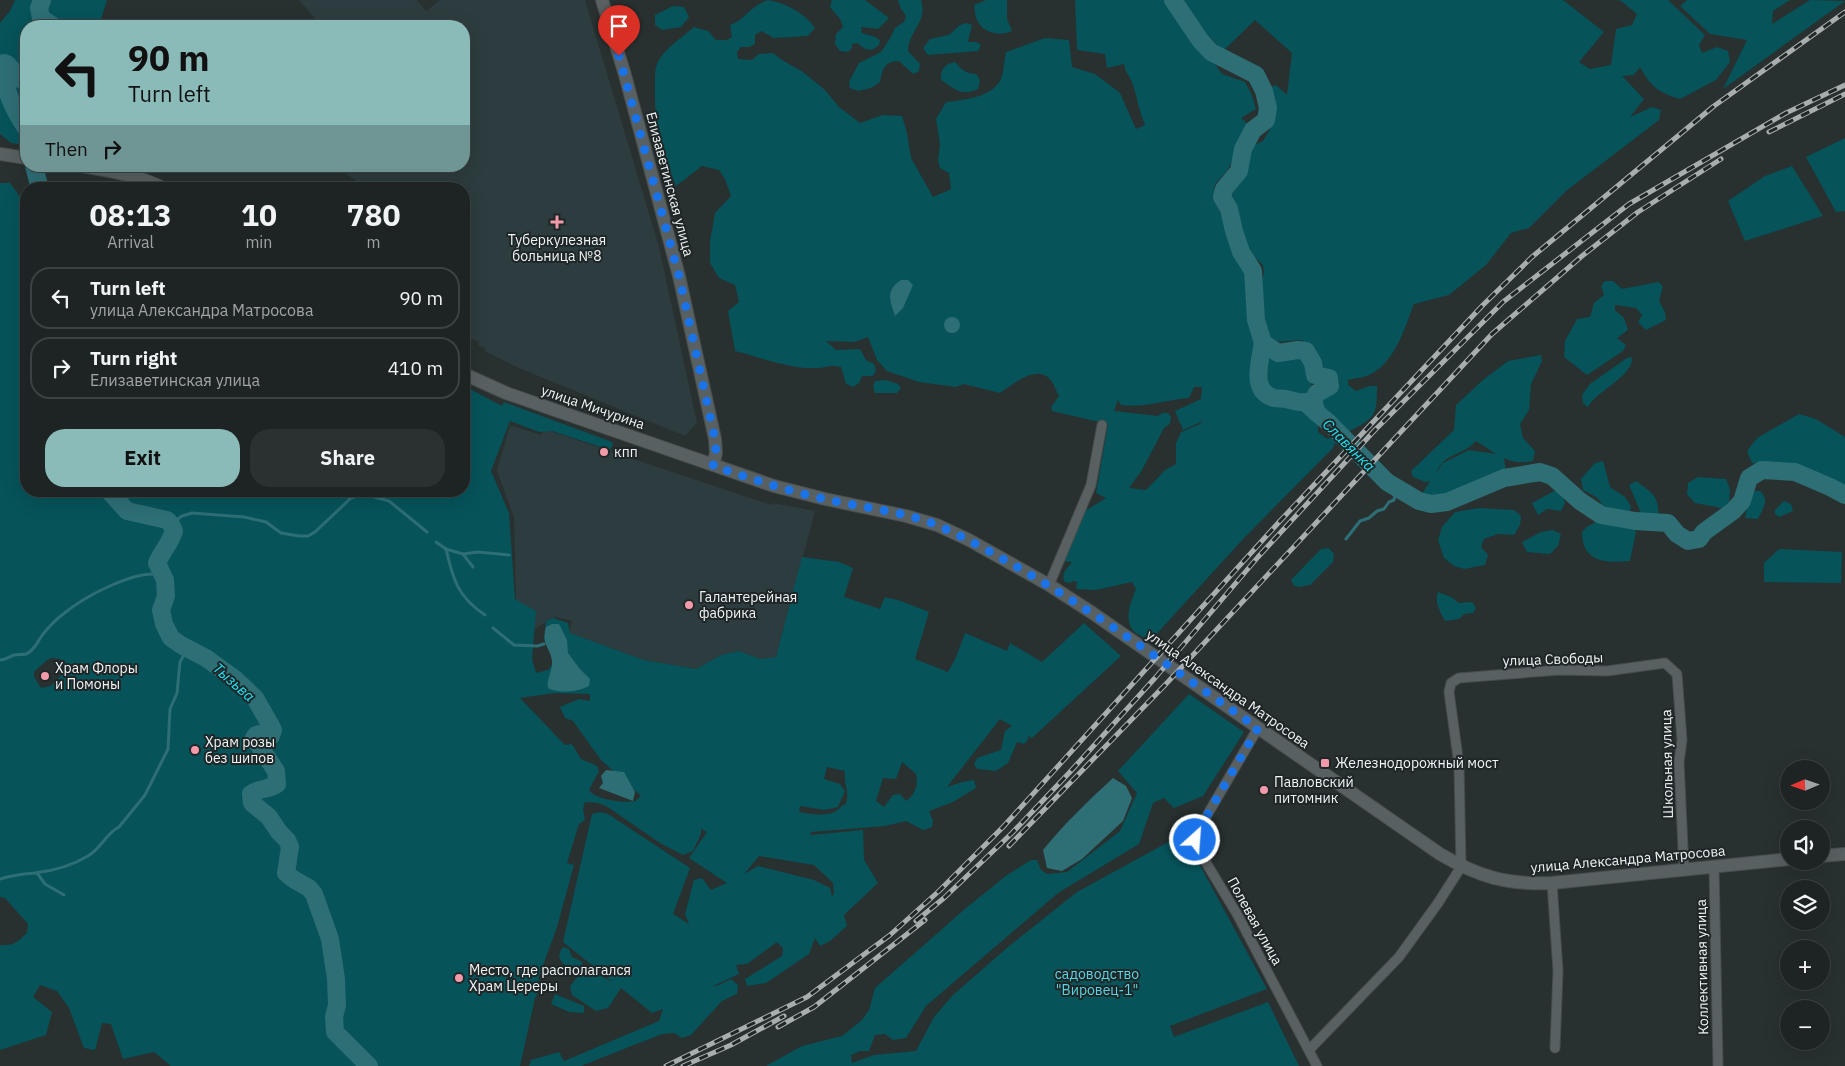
<!DOCTYPE html>
<html lang="en">
<head>
<meta charset="utf-8">
<style>
  body { margin:0; font-family:"IBM Plex Sans",sans-serif; background:#2b3031; color:#f1f3f6; height:100vh; display:flex; flex-direction:column; font-size:19px; white-space:nowrap }
  * { box-sizing:border-box; margin:0 }
  p { font-size:16px; color:#a1a4a6 }
  .icon { flex:none; width:28px; height:28px; fill:none; stroke:currentColor; stroke-width:2; stroke-linecap:round; stroke-linejoin:round }
  .map { position:relative; flex:1; overflow:hidden }
  .details { position:absolute; left:20px; top:182px; width:450px; height:315px; display:flex; flex-direction:column; background:#1e2424; border-radius:20px; box-shadow:0 5px 20px #0002,0 0 0 1px #3c4141 }
  .details>* { flex:none }
  .guide { position:absolute; left:20px; top:20px; width:450px; height:152px; border-radius:20px; box-shadow:0 5px 20px #0002,0 0 0 1px #3c4141; background:#8bbbb9; color:#111; overflow:hidden }
  .needle { width:32px; rotate:268deg }
  .fabs { position:absolute; left:1780px; top:760px; display:grid; gap:10px }
  .fabs a { display:grid; place-items:center; width:50px; height:50px; border-radius:50%; background:#1e2424; box-shadow:0 5px 20px #0002,0 0 0 1px #3c4141; font-size:25px }
  .pin { position:absolute; display:grid; place-items:center; width:42px; height:42px; color:#fff; margin:-51px -21px; border-radius:50% 50% 50% 0; rotate:-45deg; box-shadow:0 0 5px #0007 }
  .pin .icon { rotate:45deg }
  .me { position:absolute; width:55px; margin:-28px; rotate:26deg; stroke-linejoin:round; filter:drop-shadow(0 0 4px #0008) }
  .turn { display:flex; align-items:center; gap:18px; height:105px; padding:0 25px; font-size:22px }
  .turn .icon { width:65px; height:65px; stroke-width:2.5 }
  .turn b { display:block; font-size:35px; line-height:42px }
  .then { display:flex; align-items:center; height:48px; padding:0 25px; background:#0003; gap:10px; font-size:19px }
  .eta { display:flex; justify-content:space-evenly; align-items:center; height:85px; text-align:center }
  .eta b { font-size:30px; font-weight:800; line-height:35px }
  .cta { display:flex; gap:10px; margin-top:auto; padding:10px 25px }
  .cta a { flex:1; height:58px; border-radius:20px; background:#8bbbb9; color:#111; font-size:20px; font-weight:800; line-height:58px; text-align:center }
  .cta a+a { background:#2b3031; color:#f1f3f6 }
  ul { padding:0; list-style:none }
  li { display:flex; align-items:center; gap:15px; height:62px; margin:0 10px 8px; padding:0 15px; border:2px solid #3c4141; border-radius:20px }
  li div { flex:1 }
  li b { display:block; font-size:19px }
  li em { font-style:normal }
  .map>svg:first-child { display:block }
  .built { fill:#2d3c3e }
  .green { fill:#06535a; fill-rule:evenodd }
  .water { fill:#2e6e75 }
  .lines { fill:none; stroke-linecap:round; stroke-linejoin:round }
  .stream { stroke:#2e6e75; stroke-width:3 }
  .river { stroke:#2e6e75; stroke-width:18 }
  .street-casing { stroke:#474d4d; stroke-width:11 }
  .secondary-casing { stroke:#474d4d; stroke-width:14 }
  .street { stroke:#596061; stroke-width:9 }
  .secondary { stroke:#596061; stroke-width:12 }
  .rail-casing { stroke:#a8adae; stroke-width:5 }
  .rail { stroke:#1f2627; stroke-width:3; stroke-dasharray:9; stroke-linecap:butt }
  .route { stroke:#1a73e8; stroke-width:9; stroke-dasharray:0 16.2 }
  .poi-dot { fill:#f39aaa; stroke:#1f2627; stroke-width:2 }
  .labels { text-anchor:middle; dominant-baseline:central; stroke-width:4; stroke-linejoin:round; paint-order:stroke }
  .street-label { font-size:14px; fill:#f0f4f5; stroke:#1f2627 }
  .poi-label { font-size:14px; fill:#f0f4f5; stroke:#1f2627; text-anchor:start }
  .park-label { font-size:14px; fill:#58d5e3; stroke:#1f2627 }
  .water-label { font-size:15px; font-style:italic; fill:#1ee2f4; stroke:#1f2627 }
</style>
</head>
<body>
<div class="map">
<svg width="1845" height="1066" viewBox="0 0 1845 1066">
  <rect width="100%" height="100%" fill="#283030"/>
  <g class="built">
    <path d="M299,0H417L426,11L440,0H585L659,247L697,423L685,436L519,368L485,351V348L478,345L479,342L464,335V189H357L359,183L336,166H464V26H321Z"/>
    <path d="M510,425L541,435L544,429L768,504L772,505L773,503L815,511L776,657L760,659L739,651L721,655L696,669L644,660L569,633L572,621L555,617L531,631L516,602L514,518L497,470Z"/>
  </g>
  <g class="green">
    <path d="M15,0H107L99,26H26V145L11,143L0,134V23L10,11Z"/>
    <path d="M768,0C785,3 805,13 815,28L808,36L774,38L761,31L755,35V44L749,47H741L737,52L738,59L752,60L759,54L773,53L782,60L803,72L825,90L839,107L860,123L883,115L902,116L907,133L911,158L933,197L951,189L949,173L940,168L938,161L940,144L936,119L946,102C963,100 996,97 1002,76C1004,69 1004,60 1006,52L1045,38L1069,40L1072,67L1095,74L1120,93L1136,129L1145,125C1139,111 1137,96 1132,82C1129,75 1125,72 1124,64L1107,68L1105,54L1077,50L1075,0H1563L1604,32L1579,62L1590,69L1611,65L1616,29L1632,25L1637,14L1621,1L1617,0H1668L1705,35L1699,45L1702,53L1717,47L1728,51L1730,62L1716,80L1680,99C1659,93 1650,86 1640,67L1634,75L1622,76L1644,99L1630,117L1652,107L1661,110L1659,120L1566,191L1529,228L1511,233L1486,265L1449,295L1414,304C1405,327 1395,362 1371,374C1365,378 1355,378 1348,380V385L1356,391L1370,386H1377C1377,417 1375,418 1348,432C1339,425 1308,406 1323,393C1329,389 1335,388 1339,381L1336,373L1328,370L1322,375L1302,340L1274,342L1266,336L1260,318L1259,288L1264,273L1263,265L1250,253L1240,231L1238,210L1230,193L1244,171L1247,155L1252,146L1263,141L1270,129L1272,112L1267,88L1276,85L1287,95L1292,53L1255,20L1223,51L1210,37L1190,38L1215,64L1222,74L1245,82L1251,93L1256,109L1241,118L1250,126L1227,171L1215,184L1213,198L1232,235L1236,252L1245,267L1250,284L1249,311L1257,342L1270,353L1281,356L1297,353C1317,363 1312,388 1307,406L1318,422V432L1326,438L1337,439L1333,448L1244,538L1151,640C1146,638 1140,636 1136,633C1122,622 1131,602 1136,589L1132,582L1096,590L1076,589L1077,582L1073,581L1070,583L1065,582C1060,574 1067,569 1072,562L1063,561L1085,511L1106,498L1096,493L1108,424L1052,411L1051,407L1059,396C1056,391 1054,383 1050,379C1035,364 1013,385 1000,393L964,384L956,387L919,382L887,371L877,360L868,337L855,342L826,341L836,350L860,349L866,360L874,364L876,370L873,376H862L859,383L853,387L846,384L841,367C828,364 827,368 815,368C790,369 759,357 735,351L728,311L739,302L735,285L719,278L710,263V241L715,213L731,196L725,179L719,170L702,166L676,186C661,153 654,125 655,88C655,79 654,70 658,62C663,50 684,36 694,27L708,31L716,40H727L732,37L730,25C745,20 750,6 768,0ZM1194,387H1202L1201,399L1175,411L1183,430L1203,421L1200,424L1181,432L1176,443V464L1165,470L1146,490L1129,488L1142,470L1164,428L1170,424L1171,417L1168,413H1162L1158,416L1114,411L1118,400L1121,405C1146,408 1164,400 1189,398Z"/>
    <path d="M832,0H865L889,18L878,29L861,27L862,33L875,37L880,40L879,45L872,50L865,49L857,43L852,44V48L848,52L840,51L835,44L836,34L843,27L840,19L830,7Z"/>
    <path d="M898,0H921C928,22 909,30 908,51L920,64L919,71L913,74L899,61C884,62 883,68 880,82L871,88L858,91L850,88L849,82L859,63L881,52L889,40L895,28L904,22L906,16L901,9Z"/>
    <path d="M986,0H1007V19L1012,31C1000,36 985,34 978,22C975,18 975,10 974,5Z"/>
    <path d="M1687,0H1790L1773,11L1772,24L1810,0L1845,1L1723,89L1747,40L1710,34L1680,6Z"/>
    <path d="M673,6L684,7L689,17L681,27L662,30L655,25V15Z"/>
    <path d="M966,23L972,25L968,42H976L981,45L978,51L928,55L923,48L930,39L949,35L960,25Z"/>
    <path d="M955,62C962,70 966,74 976,74L980,80L978,89C961,97 955,89 941,80C940,69 945,64 955,62Z"/>
    <path d="M1845,138V211L1836,212L1806,157Z"/>
    <path d="M1792,166L1823,216L1745,241L1728,201L1765,176Z"/>
    <path d="M0,183H10L26,205V491H464V386L502,406L504,402L612,442L613,444L610,450L552,431L539,432L510,421L491,471L509,513L515,599L536,611L532,659L536,673L548,670L556,660L544,639L546,621L553,618L568,623L570,633L644,660L696,669L721,655L739,651L760,659L776,657L802,557L839,562L853,568L844,597L880,609L885,597L901,601L929,612L915,659L948,672L956,657L965,633L1007,651L1010,643L1042,662L1084,623L1121,656L1032,738L1028,736V740L1024,744L1017,742L1008,763L996,771L978,769L974,765L977,758L1001,750L1005,731L1012,726L1000,719L947,787L962,782L974,780L976,788L953,802L929,811L933,821L932,827L923,830L906,821L885,826L811,832L810,835L863,830L864,860L878,883L844,915L847,926L830,941L820,946L815,938L809,954L766,983L747,986L745,979L782,956L783,948L777,942L747,964L736,965L739,974L711,987L719,985L731,979L738,985L737,994L722,1001L691,1035L682,1038L674,1033L662,1034L581,1066H529L531,1060L559,1052L564,1061L659,1021L663,1009L652,1013L621,988L608,1008L596,1011L572,995L570,986L580,974L595,973L613,982L563,942L592,814L600,812L608,814L690,868L673,914L689,924L685,914L694,880L702,878L711,890L727,883L689,858L707,832L701,829V834L693,851L683,855L660,843L606,806L598,803L585,802L583,809L585,820L579,824L567,863L574,865L557,927L538,979L542,985L535,998L520,1066H171L154,1052L123,1059L111,1024L102,1023L95,1050L84,1048L69,1008L57,991L40,985L33,997L52,1012L46,1035L0,1050V945C13,946 18,942 27,933L28,924L5,898L0,897ZM51,658L60,659L66,665L65,671L51,686L41,688L34,677V672L46,661ZM554,693L590,694V701L579,699L560,707L565,718L573,721L601,760L641,796C639,797 637,800 635,801C625,804 594,799 589,790L599,771L597,766L581,759L572,744L565,745L520,698ZM902,762L916,774C918,786 916,793 906,801L900,794L893,795L884,807L876,801L883,778L896,779ZM827,767L845,771C843,784 850,790 846,804C841,805 841,808 836,811C826,817 810,814 799,812L800,806L824,810L838,807L845,791L840,784L824,779ZM759,856L814,865L833,883L834,894L832,896L830,888L814,880L758,866L744,874Z"/>
    <path d="M1605,281H1613L1622,289L1658,282L1663,286L1659,301L1665,312L1666,320L1646,330L1638,322L1642,315L1636,308L1615,305V310L1624,318L1628,330L1617,338L1626,345L1623,351L1587,375L1564,357L1565,341L1577,319L1590,317L1594,303L1604,295L1601,286Z"/>
    <path d="M1541,355L1542,361L1531,384L1529,410L1520,424L1523,438L1535,451L1533,461C1523,463 1513,463 1504,458L1506,471L1436,502L1420,497L1430,481L1425,482L1413,477L1411,471L1454,430L1456,405L1483,380L1508,361ZM1476,441L1496,454L1469,450L1443,463L1436,473C1445,452 1463,456 1476,441Z"/>
    <path d="M1632,357C1634,376 1596,391 1588,407L1583,403L1582,395L1590,384L1627,358Z"/>
    <path d="M886,380L898,384L901,388L897,393H875L873,386L875,381Z"/>
    <path d="M1799,414L1816,419L1845,437V487L1799,468L1752,463L1747,451L1757,438Z"/>
    <path d="M1603,461L1610,487L1625,497L1631,506L1628,520L1636,532L1630,561C1606,563 1582,563 1582,532L1588,526L1602,519C1604,499 1600,499 1583,490L1581,479L1595,463Z"/>
    <path d="M1698,477L1726,479L1730,489L1729,505L1721,508L1695,503L1687,494L1688,483Z"/>
    <path d="M1636,481C1651,492 1660,496 1658,517L1644,520L1629,485Z"/>
    <path d="M1554,491L1562,492L1565,503L1561,511L1547,509L1538,515L1532,503Z"/>
    <path d="M1750,491H1760C1770,500 1763,508 1758,519L1745,518Z"/>
    <path d="M1784,501L1791,504L1793,511L1779,517L1775,514V510Z"/>
    <path d="M1479,508L1514,510L1521,516L1520,525L1514,535L1498,534L1484,539L1481,547L1488,555L1485,565L1464,569L1454,566L1444,558L1438,540L1442,527L1455,512Z"/>
    <path d="M1553,530L1561,534L1558,546L1550,554L1527,552L1522,542L1541,532Z"/>
    <path d="M1329,548L1334,554L1333,562L1310,585L1299,587L1294,586L1291,580L1321,549Z"/>
    <path d="M1779,549L1842,552L1841,583L1764,582V563Z"/>
    <path d="M1438,592L1451,597L1459,603L1472,602L1476,608L1473,613L1464,614L1459,619L1445,621C1440,611 1434,602 1438,592Z"/>
    <path d="M1189,694L1244,732L1203,796L1174,808L1164,798L1153,803L1139,844L1058,893L926,1006L906,1038L893,1040L885,1034L875,1035L869,1051H860L851,1055L852,1063L874,1055L916,1051L934,1017L953,995L1008,947L1077,892L1183,834L1267,989L1170,1026L1174,1037L1268,1002L1299,1066H766L802,1046L842,1036L862,1020L869,1010L875,988L966,908L1007,875L1031,860H1037L1041,870L1047,874L1067,872L1120,831L1137,793L1118,771Z"/>
    <path d="M563,947L569,949L572,957L583,962L579,969L573,971C563,965 554,958 563,947Z"/>
    <path d="M555,994L584,1006V1013L569,1012L551,1004Z"/>
  </g>
  <g class="water">
    <path d="M901,280H908L913,285L903,308L895,316C890,300 885,291 901,280Z"/>
    <circle cx="952" cy="325" r="8"/>
    <path d="M552,624H559L567,640L568,653L579,668L590,679L589,686C578,692 560,694 548,688C546,679 553,671 552,661C550,646 541,646 546,627Z"/>
    <path d="M606,770L624,772L635,792L633,801L599,788L603,783L601,776Z"/>
    <path d="M1113,778L1126,786L1132,798L1123,821L1082,859L1062,871L1047,868L1043,850C1064,824 1088,801 1113,778Z"/>
  </g>
  <g class="lines">
    <g class="stream">
      <path d="M171,524L182,516L192,513L244,517L266,522L281,533L299,536H308L315,532L351,498L363,494L389,501L427,532"/>
      <path d="M1346,539L1360,521L1369,518L1377,511L1384,509L1389,502L1394,500L1396,488"/>
      <path d="M436,542L446,549L463,554L478,552L509,555"/>
      <path d="M446,549C453,580 458,597 485,615"/>
      <path d="M463,554L473,567"/>
      <path d="M493,628L514,645L537,646L544,644"/>
      <path d="M0,660C5,660 9,657 14,655C18,654 22,655 26,654C34,651 38,641 43,634C48,628 55,620 62,615C82,598 136,568 162,575"/>
      <path d="M37,873L45,884L64,895"/>
      <path d="M0,879C12,875 23,874 35,873C52,871 73,865 88,856C101,849 106,833 119,827L145,795L168,749L170,709L177,693L180,662L187,649"/>
    </g>
    <g class="river">
      <path d="M42,0L39,8L41,18L53,26"/>
      <path d="M1173,0L1200,40L1211,52L1256,75L1264,91L1268,108L1266,120L1253,130L1243,149L1239,171L1224,189L1222,197L1229,209L1234,231L1241,252L1253,271L1256,320L1263,343L1278,353L1298,350L1306,351L1313,363L1315,375L1329,378L1330,386L1317,393L1313,401L1317,413L1329,423L1387,482L1419,501L1431,504L1447,502L1504,478L1540,472L1552,476L1580,501L1601,515L1635,521L1668,523L1677,534L1688,541L1699,539L1704,532L1733,511L1742,501L1749,478L1762,470L1795,472L1830,487L1845,495"/>
      <path d="M26,79H20L7,64L4,63C2,87 13,109 26,128"/>
      <path d="M34,166L40,189"/>
      <path d="M1263,343C1260,362 1250,391 1274,398C1278,399 1282,398 1286,399C1294,401 1297,403 1305,402L1317,413"/>
      <path d="M109,491L127,511L167,520L171,524L174,531C170,544 162,551 157,563L165,580L166,596L161,610L164,624L171,638L181,645L206,658L235,679L255,698L271,726L273,730L271,736L268,737L259,734L256,735L254,738L276,771L277,784C269,790 259,788 251,794L252,803L269,817L279,832L287,840L290,847L286,873L293,879L309,888L314,894L330,939L336,979L337,1005L334,1017L335,1032L369,1066"/>
    </g>
    <defs>
      <g id="street">
        <path d="M1049,585L1091,485L1102,425"/>
        <path d="M1258,728L1206,817L1195,831V840L1199,851L1237,914L1317,1066"/>
        <path d="M1714,867L1718,1066"/>
        <path d="M1552,883L1558,971L1555,1048"/>
        <path d="M1309,1050L1399,957L1438,903L1461,867L1459,765L1449,692L1451,683L1459,678L1559,670L1607,671L1665,663L1677,674L1682,740L1679,762L1684,870"/>
      </g>
      <g id="secondary">
        <path d="M602,0L625,75L679,276L715,439L716,453L713,465"/>
        <path d="M0,154L26,158"/>
        <path d="M82,166C110,171 139,175 165,189"/>
        <path d="M464,374L506,393L549,408L774,486L825,499L906,516L937,525L969,540L1049,585L1091,612L1440,854C1479,877 1507,885 1552,883L1789,859"/>
        <path d="M1821,856L1845,854"/>
      </g>
    </defs>
    <use href="#street" class="street-casing"/>
    <use href="#secondary" class="secondary-casing"/>
    <use href="#street" class="street"/>
    <use href="#secondary" class="secondary"/>
    <defs>
      <g id="rail">
        <path d="M1769,132L1845,94"/>
        <path d="M1009,846L1165,685L1492,334L1582,256L1638,212L1721,159"/>
        <path d="M916,921L944,898L1012,833L1069,773L1155,678L1258,557L1375,430L1503,302L1629,204L1786,113L1845,85"/>
        <path d="M778,1027L814,1007L925,920"/>
        <path d="M666,1066L807,997L890,935L939,891L1003,827L1280,521L1483,305L1532,257L1714,106L1845,12"/>
        <path d="M683,1066L731,1045L784,1016"/>
      </g>
    </defs>
    <use href="#rail" class="rail-casing"/>
    <use href="#rail" class="rail"/>
  </g>
  <g class="lines">
    <path class="route" d="M619,56L679,276L715,439L716,453L713,466C750,478 787,491 825,499C863,508 904,511 939,526C964,537 987,550 1010,563C1097,612 1176,672 1258,728L1206,817L1195,831V840"/>
  </g>
  <g class="poi-dot">
    <path d="M554.5 214.5h5v5h5v5h-5v5h-5v-5h-5v-5h5z"/>
    <circle cx="604" cy="452" r="5"/>
    <circle cx="689" cy="605" r="5"/>
    <circle cx="45" cy="676" r="5"/>
    <circle cx="195" cy="750" r="5"/>
    <rect x="1320" y="758" width="10" height="10" rx="2.5"/>
    <circle cx="1264" cy="790" r="5"/>
    <circle cx="459" cy="978" r="5"/>
  </g>
  <g class="labels">
    <g class="street-label">
      <text transform="translate(670 184) rotate(75)">Елизаветинская улица</text>
      <text transform="translate(593 407) rotate(19)">улица Мичурина</text>
      <text transform="translate(1553 659) rotate(-2)">улица Свободы</text>
      <text transform="translate(1228 689) rotate(35)">улица Александра Матросова</text>
      <text transform="translate(1667 764) rotate(-91)">Школьная улица</text>
      <text transform="translate(1628 859) rotate(-5)">улица Александра Матросова</text>
      <text transform="translate(1255 921) rotate(61)">Полевая улица</text>
      <text transform="translate(1702 967) rotate(-91)">Коллективная улица</text>
    </g>
    <g class="poi-label">
      <text x="557" y="240" text-anchor="middle">Туберкулезная<tspan x="557" dy="16">больница №8</tspan></text>
      <text x="614" y="452">кпп</text>
      <text x="699" y="597">Галантерейная<tspan x="699" dy="16">фабрика</tspan></text>
      <text x="55" y="668">Храм Флоры<tspan x="55" dy="16">и Помоны</tspan></text>
      <text x="205" y="742">Храм розы<tspan x="205" dy="16">без шипов</tspan></text>
      <text x="1335" y="763">Железнодорожный мост</text>
      <text x="1274" y="782">Павловский<tspan x="1274" dy="16">питомник</tspan></text>
      <text x="469" y="970">Место, где располагался<tspan x="469" dy="16">Храм Цереры</tspan></text>
    </g>
    <g class="park-label">
      <text x="1097" y="974">садоводство<tspan x="1097" dy="16">"Вировец-1"</tspan></text>
    </g>
    <g class="water-label">
      <text transform="translate(1349 445) rotate(45)">Славянка</text>
      <text transform="translate(234 682) rotate(41)">Тызьва</text>
    </g>
  </g>
</svg>
<div class="fabs">
<a><svg class="needle" viewBox="-14 -14 28 28"><path d="M0-13l5 13h-10z" fill="#e53935"/><path d="M0 13l5-13h-10z" fill="#a1a4a6"/></svg></a>
<a><svg class="icon" aria-label="sound" viewBox="0 0 24 24"><path d="M4 9h4l5-4v14l-5-4H4zM17 9q2 3 0 6"/></svg></a>
<a><svg class="icon" aria-label="layers" viewBox="0 0 24 24"><path d="M12 4l9 5-9 5-9-5zM3 14l9 5 9-5"/></svg></a>
<a>+</a>
<a>−</a>
</div>
<div class="pin" style="left:619px;top:56px;background:#d93025"><svg class="icon" aria-label="arrive" viewBox="0 0 24 24"><path d="M6 21V4h12l-3 4 3 4H6"/></svg></div>
<svg class="me" style="left:1195px;top:840px" viewBox="-20 -20 40 40"><circle r="17" fill="#1a73e8" stroke="#fff" stroke-width="3"/><path d="M0-11L8 9 0 5-8 9z" fill="#fff"/></svg>
<div class="guide">
<div class="turn"><svg class="icon" aria-label="left" viewBox="0 0 24 24"><path d="M17 20v-9H6M10 6l-5 5 5 5"/></svg><div><b>90 m</b>Turn left</div></div>
<div class="then">Then<svg class="icon" aria-label="right" viewBox="0 0 24 24"><path d="M7 20v-9h11M14 6l5 5-5 5"/></svg></div>
</div>
<section class="details">
<div class="eta">
<div><b>08:13</b><p>Arrival</p></div>
<div><b>10</b><p>min</p></div>
<div><b>780</b><p>m</p></div>
</div>
<ul>
<li><svg class="icon" aria-label="left" viewBox="0 0 24 24"><path d="M17 20v-9H6M10 6l-5 5 5 5"/></svg><div><b>Turn left</b><p>улица Александра Матросова</p></div><em>90 m</em></li>
<li><svg class="icon" aria-label="right" viewBox="0 0 24 24"><path d="M7 20v-9h11M14 6l5 5-5 5"/></svg><div><b>Turn right</b><p>Елизаветинская улица</p></div><em>410 m</em></li>
</ul>
<div class="cta"><a>Exit</a><a>Share</a></div>
</section>
</div>
</body>
</html>
